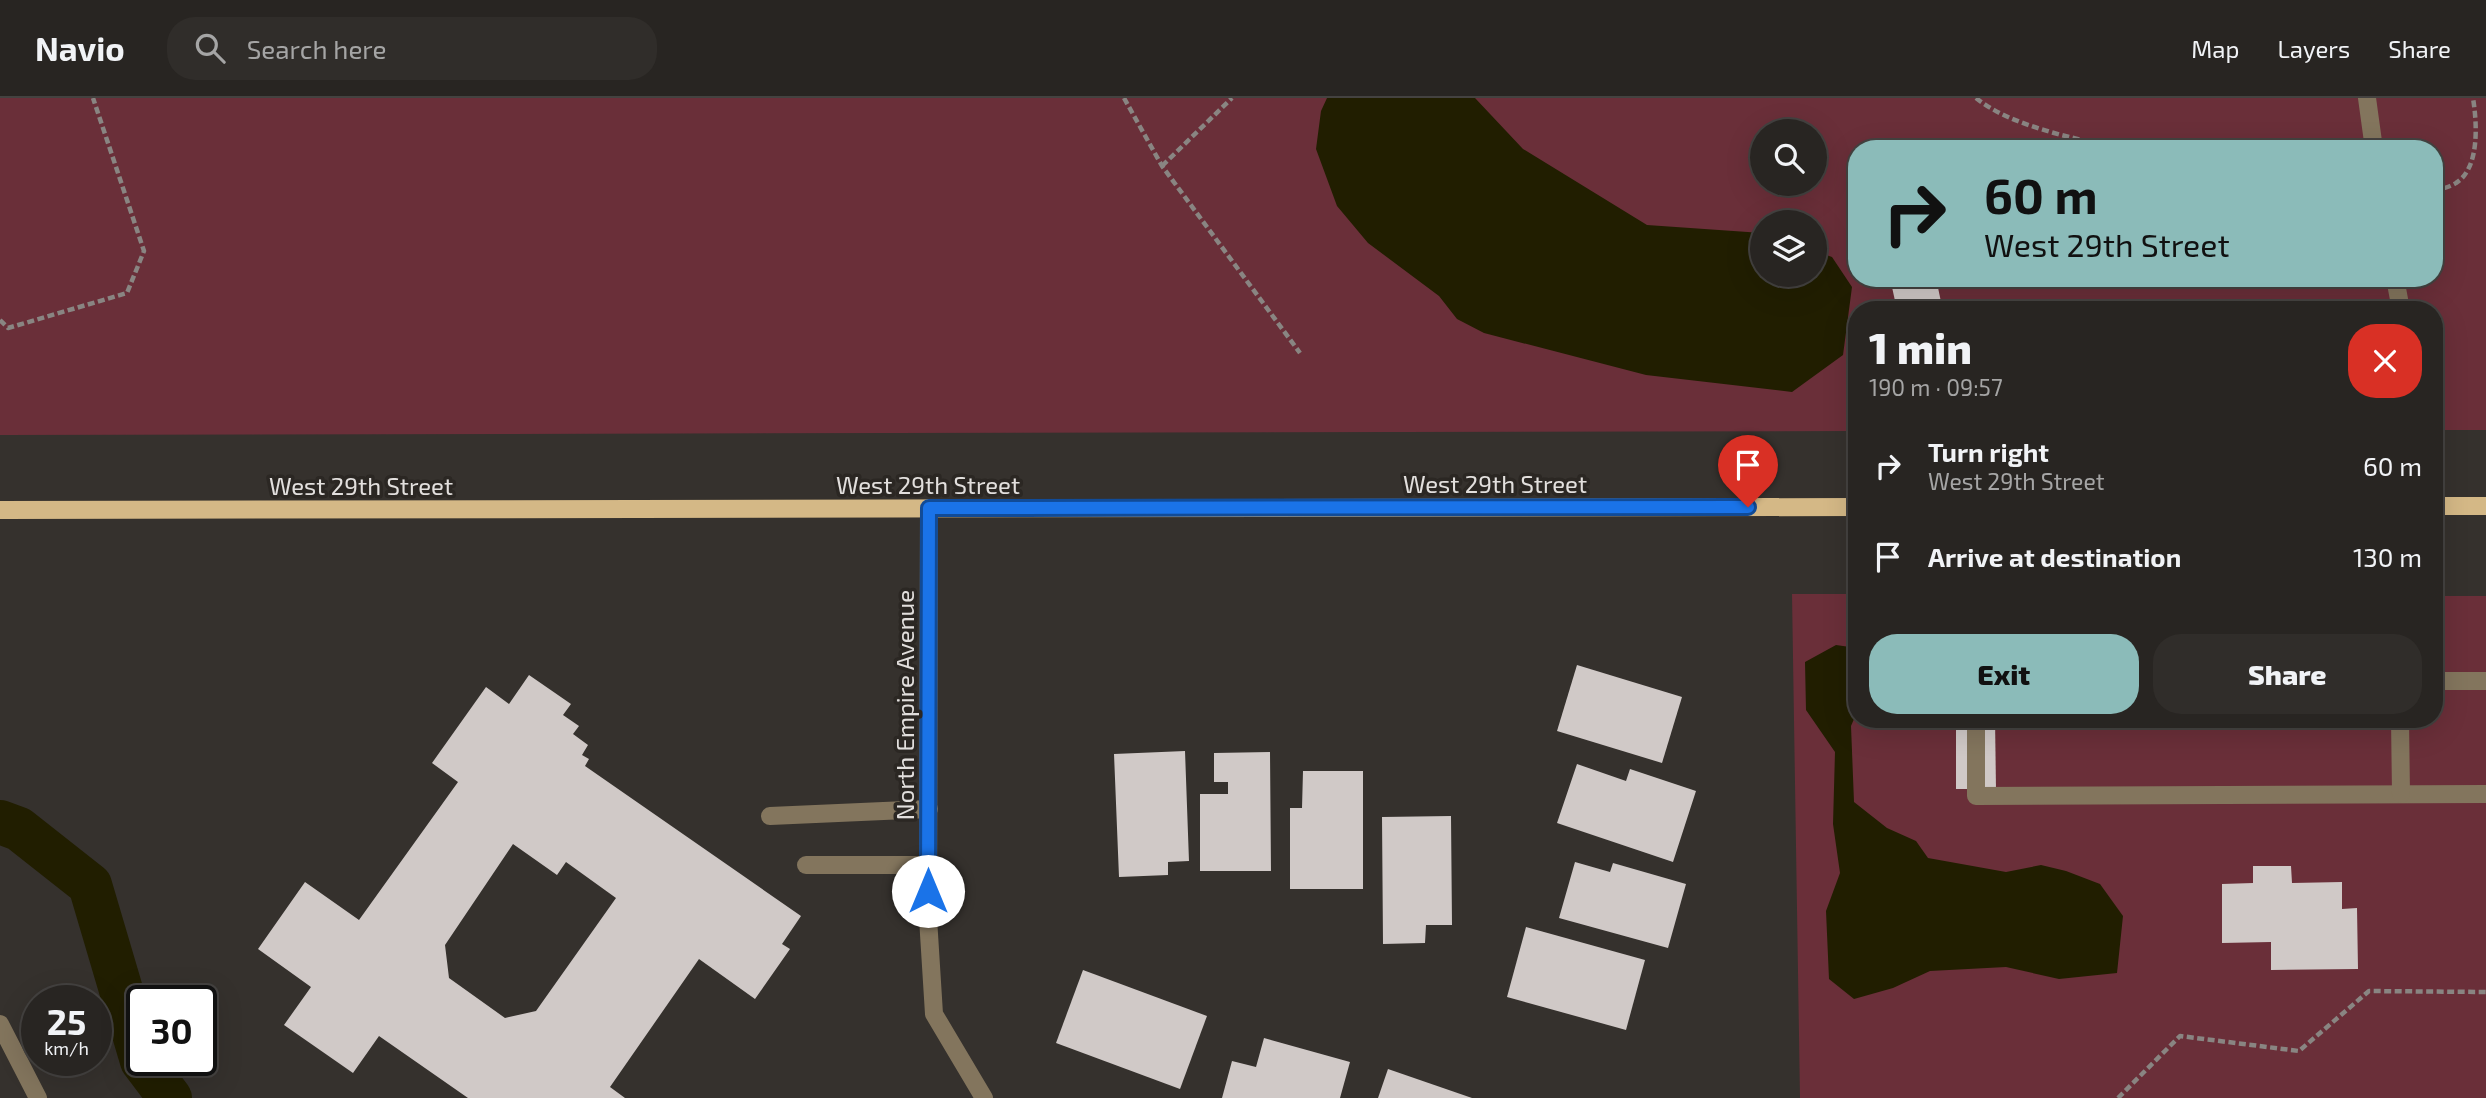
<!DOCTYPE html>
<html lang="en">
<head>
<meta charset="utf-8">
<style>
  body { margin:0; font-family:"Exo 2",sans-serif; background:#302d2a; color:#f1f3f6; height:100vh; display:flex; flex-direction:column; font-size:26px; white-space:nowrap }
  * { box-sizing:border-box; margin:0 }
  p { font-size:23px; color:#a5a5a5 }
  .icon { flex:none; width:38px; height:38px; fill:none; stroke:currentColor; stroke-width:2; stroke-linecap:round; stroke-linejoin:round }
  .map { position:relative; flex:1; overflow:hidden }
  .panel { position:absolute; left:1848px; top:203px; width:595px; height:427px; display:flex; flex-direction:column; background:#282522; border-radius:28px; box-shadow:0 7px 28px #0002,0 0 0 2px #444240 }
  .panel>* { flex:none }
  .top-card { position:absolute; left:1848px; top:42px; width:595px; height:147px; border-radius:28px; box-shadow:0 7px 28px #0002,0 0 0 2px #444240; background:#8bbbb9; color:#111; overflow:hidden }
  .buttons { position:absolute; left:1750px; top:21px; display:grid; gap:14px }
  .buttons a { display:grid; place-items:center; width:77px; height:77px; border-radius:50%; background:#282522; box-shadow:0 7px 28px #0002,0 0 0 2px #444240; font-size:35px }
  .speed { position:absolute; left:21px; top:887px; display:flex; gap:14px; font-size:35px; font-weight:700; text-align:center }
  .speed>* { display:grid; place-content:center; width:91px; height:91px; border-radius:50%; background:#282522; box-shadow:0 7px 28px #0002,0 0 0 2px #444240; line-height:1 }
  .speed small { font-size:18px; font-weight:400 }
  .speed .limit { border:4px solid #111; border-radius:10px; background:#fff; color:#111 }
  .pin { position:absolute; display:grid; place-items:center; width:60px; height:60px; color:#fff; margin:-72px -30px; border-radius:50% 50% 50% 0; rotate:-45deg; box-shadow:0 0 7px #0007 }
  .pin .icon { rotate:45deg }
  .me { position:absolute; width:77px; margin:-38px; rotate:0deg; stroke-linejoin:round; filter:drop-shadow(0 0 5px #0008) }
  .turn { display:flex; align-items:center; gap:24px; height:147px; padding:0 21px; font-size:32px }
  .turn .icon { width:91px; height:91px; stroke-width:2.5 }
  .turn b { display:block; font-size:49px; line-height:60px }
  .round { display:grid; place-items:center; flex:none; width:74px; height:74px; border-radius:28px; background:#302d2a }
  .summary { display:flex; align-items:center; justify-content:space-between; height:119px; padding:0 21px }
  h1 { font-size:42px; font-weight:800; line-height:52px }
  .action { display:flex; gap:14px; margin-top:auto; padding:14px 21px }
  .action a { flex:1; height:80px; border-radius:28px; background:#8bbbb9; color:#111; font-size:28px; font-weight:800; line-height:80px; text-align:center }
  .action a+a { background:#302d2a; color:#f1f3f6 }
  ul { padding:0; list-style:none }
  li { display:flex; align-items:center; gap:21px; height:91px; padding:0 21px }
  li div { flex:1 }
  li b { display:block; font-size:26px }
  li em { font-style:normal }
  header { display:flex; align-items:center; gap:42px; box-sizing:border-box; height:98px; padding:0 35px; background:#282522; border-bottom:2px solid #444240 }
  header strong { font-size:33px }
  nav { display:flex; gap:38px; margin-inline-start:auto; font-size:24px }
  .search { width:490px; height:63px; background:#302d2a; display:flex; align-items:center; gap:18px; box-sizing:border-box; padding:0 24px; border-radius:28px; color:#a5a5a5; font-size:26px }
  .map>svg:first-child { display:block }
  .green { fill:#6a2f39; fill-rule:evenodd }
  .water { fill:#211e00 }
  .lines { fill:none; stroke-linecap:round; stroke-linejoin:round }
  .canal { stroke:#211e00; stroke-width:44 }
  .building { fill:#d0c9c7; fill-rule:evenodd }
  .path { stroke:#898582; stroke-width:4.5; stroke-dasharray:7 3.5; stroke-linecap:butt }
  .minor { stroke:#83755d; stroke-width:18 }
  .major { stroke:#d4b886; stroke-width:18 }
  .route-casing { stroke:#114b97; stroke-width:18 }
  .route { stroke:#1a73e8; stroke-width:12 }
  .labels { text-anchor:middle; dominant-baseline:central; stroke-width:7; stroke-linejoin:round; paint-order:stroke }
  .street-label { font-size:24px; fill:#e2dfdd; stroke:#2b2723 }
</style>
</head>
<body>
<header>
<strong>Navio</strong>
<div class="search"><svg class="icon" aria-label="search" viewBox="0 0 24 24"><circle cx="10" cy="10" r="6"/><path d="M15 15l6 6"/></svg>Search here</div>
<nav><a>Map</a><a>Layers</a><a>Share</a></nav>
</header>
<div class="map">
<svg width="2486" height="1000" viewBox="0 0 2486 1000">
  <rect width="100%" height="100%" fill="#35312d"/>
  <g class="green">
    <path d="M0,0H2486V332H2434V212H1857V333L0,337ZM1762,33H1815V86H1762ZM1857,51H2434V180H1857ZM1762,124H1815V177H1762Z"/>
    <path d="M1792,496H1857V621H2434V498H2486V1000H1800Z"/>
  </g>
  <g class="water">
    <path d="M1327,0H1475L1523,51L1647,127L1762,135V177H1815V153L1832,159L1852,189L1843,257L1792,294L1646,277L1484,235L1457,221L1439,198L1368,145L1337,108L1316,51L1321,13Z"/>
    <path d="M1836,547L1857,550V614L1851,628L1854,704L1887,730L1916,743L1928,760L2006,774L2041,767L2066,773L2100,786L2123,818L2117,875L2059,881L2006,869L1930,873L1893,890L1854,901L1829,881L1826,813L1840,775L1833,726L1835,654L1806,612L1805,564Z"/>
  </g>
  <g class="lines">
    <path class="canal" d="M0,724L19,731L90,787L142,963L170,1000"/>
  </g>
  <g class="building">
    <path d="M1890,180H1936L1941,204L1897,212Z"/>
    <path d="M1577,567L1682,599L1662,665L1557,633Z"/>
    <path d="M529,577L571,606L563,617L579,628L573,636L588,647L582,657L589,661L585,668L801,818L782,846L790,851L755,901L699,861L610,989L625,1000H468L379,938L353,975L284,927L311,889L258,851L305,784L359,822L458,684L432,665L486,589L509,606ZM513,746L557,777L566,764L616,800L536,913L505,920L449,880L445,847Z"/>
    <path d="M1956,621H1995L1996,691H1956Z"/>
    <path d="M1185,653L1189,763L1168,764V777L1119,779L1114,656Z"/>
    <path d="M1270,654L1271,773H1200V696H1228V684H1214V655Z"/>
    <path d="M1577,666L1626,683L1630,671L1696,693L1673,764L1557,725Z"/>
    <path d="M1303,673H1363V791H1290V710H1302Z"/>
    <path d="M1451,718L1452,827H1426L1425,845L1383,846L1382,719Z"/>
    <path d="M1575,764L1610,774L1613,765L1686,786L1668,850L1559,820Z"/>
    <path d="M2253,768H2291L2292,785L2342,784V811L2357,810L2358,871L2271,872V844L2222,845V786L2253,785Z"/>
    <path d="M1526,829L1645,862L1626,932L1507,899Z"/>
    <path d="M1083,872L1207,918L1180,991L1056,945Z"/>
    <path d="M1264,940L1350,964L1340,1000H1222L1232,963L1256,969Z"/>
    <path d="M1388,971L1472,1000H1378Z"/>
  </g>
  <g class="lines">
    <g class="path">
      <path d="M1124,0L1162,68L1300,255"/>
      <path d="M1976,0C2012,29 2075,40 2120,51"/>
      <path d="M1162,68L1232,0"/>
      <path d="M2434,93C2441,91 2450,89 2456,85C2480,70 2477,25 2473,0"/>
      <path d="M0,222L8,230L127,195L144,153L93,0"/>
      <path d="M2118,1000L2180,938L2299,953L2369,893L2486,894"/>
    </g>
    <g class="minor">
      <path d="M2367,0L2374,51"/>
      <path d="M2395,180L2401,212"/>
      <path d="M2434,392L2437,408"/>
      <path d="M929,410L928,820L934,916L984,1000"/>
      <path d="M2434,583H2486"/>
      <path d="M1976,621V698L2486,696"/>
      <path d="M2400,621L2401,696"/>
      <path d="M770,718L929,711"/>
      <path d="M806,767H928"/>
      <path d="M0,926L38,1000"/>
    </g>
    <g class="major">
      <path d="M2434,408H2486"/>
      <path d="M0,412L1857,409"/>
    </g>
  </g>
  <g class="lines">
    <defs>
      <path id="route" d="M928,793L929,410L1748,409"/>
    </defs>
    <use href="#route" class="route-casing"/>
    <use href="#route" class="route"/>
  </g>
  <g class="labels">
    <g class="street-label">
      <text x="1495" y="385">West 29th Street</text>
      <text x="928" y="386">West 29th Street</text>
      <text x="361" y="387">West 29th Street</text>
      <text transform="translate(904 607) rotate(-90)">North Empire Avenue</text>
    </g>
  </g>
</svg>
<div class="buttons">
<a><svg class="icon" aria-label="search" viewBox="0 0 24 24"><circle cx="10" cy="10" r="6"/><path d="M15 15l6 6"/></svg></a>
<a><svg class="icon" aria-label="layers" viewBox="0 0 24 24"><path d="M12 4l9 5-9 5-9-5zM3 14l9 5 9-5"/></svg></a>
</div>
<div class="speed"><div>25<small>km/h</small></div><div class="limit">30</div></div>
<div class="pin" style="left:1748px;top:409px;background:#d93025"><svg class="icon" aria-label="arrive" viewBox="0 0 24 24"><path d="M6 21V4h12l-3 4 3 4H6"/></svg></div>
<svg class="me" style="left:928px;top:793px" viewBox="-20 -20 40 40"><circle r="19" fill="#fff"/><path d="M0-13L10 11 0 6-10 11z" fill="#1a73e8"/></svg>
<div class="top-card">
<div class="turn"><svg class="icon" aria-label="right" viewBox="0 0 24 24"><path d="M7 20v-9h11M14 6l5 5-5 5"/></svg><div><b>60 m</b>West 29th Street</div></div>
</div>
<section class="panel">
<div class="summary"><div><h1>1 min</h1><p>190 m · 09:57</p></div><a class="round" style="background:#d93025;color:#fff"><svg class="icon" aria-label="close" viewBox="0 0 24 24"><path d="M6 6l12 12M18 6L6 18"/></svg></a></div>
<ul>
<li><svg class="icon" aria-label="right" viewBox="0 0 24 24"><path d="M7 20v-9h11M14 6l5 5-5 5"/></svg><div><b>Turn right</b><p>West 29th Street</p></div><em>60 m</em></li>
<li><svg class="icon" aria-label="arrive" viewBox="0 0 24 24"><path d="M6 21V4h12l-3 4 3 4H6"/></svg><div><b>Arrive at destination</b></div><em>130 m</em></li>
</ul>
<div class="action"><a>Exit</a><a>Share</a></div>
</section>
</div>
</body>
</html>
